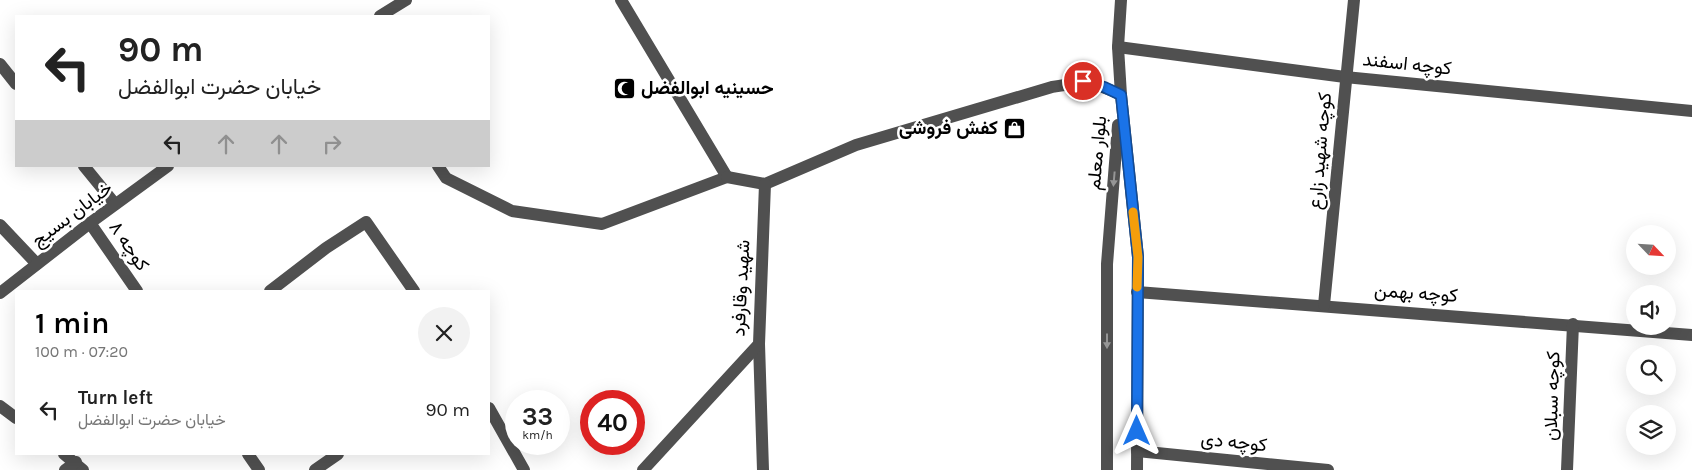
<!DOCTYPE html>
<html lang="en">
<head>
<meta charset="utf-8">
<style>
  body { margin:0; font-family:Karla,Vazirmatn,sans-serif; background:#f2f2f2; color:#222; height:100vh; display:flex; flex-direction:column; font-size:19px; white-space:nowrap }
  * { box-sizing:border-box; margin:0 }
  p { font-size:16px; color:#767676 }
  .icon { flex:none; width:28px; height:28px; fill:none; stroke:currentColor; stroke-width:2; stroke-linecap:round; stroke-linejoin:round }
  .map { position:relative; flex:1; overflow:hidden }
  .side { position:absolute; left:15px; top:290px; width:475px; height:165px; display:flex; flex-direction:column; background:#fff; border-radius:0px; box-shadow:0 5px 20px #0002 }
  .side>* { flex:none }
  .guide { position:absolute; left:15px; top:15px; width:475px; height:152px; border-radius:0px; box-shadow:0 5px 20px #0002; background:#fff; color:#222; overflow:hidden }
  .needle { width:32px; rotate:115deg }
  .tools { position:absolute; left:1626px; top:225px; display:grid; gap:10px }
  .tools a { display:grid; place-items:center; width:50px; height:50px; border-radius:50%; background:#fff; box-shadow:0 5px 20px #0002; font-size:25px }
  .speed { position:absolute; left:505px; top:390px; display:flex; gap:10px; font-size:25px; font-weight:700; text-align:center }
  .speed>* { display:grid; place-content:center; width:65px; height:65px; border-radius:50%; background:#fff; box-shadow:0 5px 20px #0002; line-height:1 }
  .speed small { font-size:12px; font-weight:400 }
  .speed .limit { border:8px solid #d22; background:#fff; color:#111 }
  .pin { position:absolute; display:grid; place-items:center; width:42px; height:42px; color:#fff; margin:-21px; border:2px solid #fff; border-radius:50%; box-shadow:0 1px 5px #0007 }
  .me { position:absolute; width:55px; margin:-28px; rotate:0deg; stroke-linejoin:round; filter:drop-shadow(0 0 4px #0008) }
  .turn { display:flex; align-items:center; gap:18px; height:105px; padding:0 20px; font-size:22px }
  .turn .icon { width:65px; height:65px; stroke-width:2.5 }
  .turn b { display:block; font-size:35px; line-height:42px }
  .lanes { display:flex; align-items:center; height:48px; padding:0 20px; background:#0003; justify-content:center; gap:25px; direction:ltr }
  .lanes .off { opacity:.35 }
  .round { display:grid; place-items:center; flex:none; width:52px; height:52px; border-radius:26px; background:#f2f2f2 }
  .head { display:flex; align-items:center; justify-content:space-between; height:85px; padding:0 20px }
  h1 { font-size:30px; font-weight:600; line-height:38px; color:#000 }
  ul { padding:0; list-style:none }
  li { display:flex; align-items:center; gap:15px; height:70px; padding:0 20px }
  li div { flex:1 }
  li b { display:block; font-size:19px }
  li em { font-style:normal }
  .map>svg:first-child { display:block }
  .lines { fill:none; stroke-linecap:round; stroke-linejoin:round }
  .minor { stroke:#505050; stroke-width:12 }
  .oneway { fill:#969696 }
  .route-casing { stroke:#114b97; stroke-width:12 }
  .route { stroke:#1a73e8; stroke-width:9 }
  .slow { stroke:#f59e0b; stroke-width:9 }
  .labels { text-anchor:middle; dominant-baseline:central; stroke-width:5; stroke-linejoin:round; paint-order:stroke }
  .street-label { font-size:19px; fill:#000; stroke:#fff }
  .poi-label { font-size:19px; font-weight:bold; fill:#000; stroke:#fff; text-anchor:start }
</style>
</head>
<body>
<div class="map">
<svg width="1692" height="470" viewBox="0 0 1692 470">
  <rect width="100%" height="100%" fill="#fff"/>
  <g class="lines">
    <g class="minor">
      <path d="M621,0L727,177"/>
      <path d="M1121,0L1118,47L1121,95L1138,257L1137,470"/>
      <path d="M380,16L406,0"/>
      <path d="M1118,47L1345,77L1692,111"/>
      <path d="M0,64L16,84"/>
      <path d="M84,166L115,204"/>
      <path d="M438,166L446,178L512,211L602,224L727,177"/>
      <path d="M727,177L765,184L856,145L1052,87C1085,81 1090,80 1121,95"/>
      <path d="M90,223L137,291"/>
      <path d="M0,225L37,264"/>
      <path d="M270,291L326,248L366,222L414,291"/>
      <path d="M1137,292L1692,335"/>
      <path d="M0,293L90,223L168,166"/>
      <path d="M1324,305L1354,0"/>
      <path d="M759,344L763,470"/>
      <path d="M0,406L16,418"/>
      <path d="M489,408L524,470"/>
      <path d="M1137,451L1328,470"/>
      <path d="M64,454L83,470"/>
      <path d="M248,454L259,470"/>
      <path d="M65,470L76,462"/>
      <path d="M315,470L338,454"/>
      <path d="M643,470L759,344L765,184"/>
      <path d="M1107,470V264L1118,125"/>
      <path d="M1567,470L1573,324"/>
    </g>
  </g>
  <defs><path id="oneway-solid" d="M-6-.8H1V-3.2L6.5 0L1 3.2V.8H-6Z" transform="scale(1.25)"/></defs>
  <g class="oneway">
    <use href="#oneway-solid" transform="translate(1114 179) rotate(95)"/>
    <use href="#oneway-solid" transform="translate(1107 341) rotate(90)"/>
  </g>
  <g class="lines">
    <defs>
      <path id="route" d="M1083,81L1104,87L1121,95L1138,257L1137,431"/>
    </defs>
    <use href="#route" class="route-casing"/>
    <use href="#route" class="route"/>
    <path class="slow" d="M1133,212L1138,257L1137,287"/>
  </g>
  <defs>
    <symbol id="mosque-square" viewBox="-11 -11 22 22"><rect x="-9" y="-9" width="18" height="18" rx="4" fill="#000" stroke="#fff"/><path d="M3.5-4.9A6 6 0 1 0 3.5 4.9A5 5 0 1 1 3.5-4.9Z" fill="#fff"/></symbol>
    <symbol id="shop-square" viewBox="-11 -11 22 22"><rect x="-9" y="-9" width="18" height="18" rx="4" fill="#000" stroke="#fff"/><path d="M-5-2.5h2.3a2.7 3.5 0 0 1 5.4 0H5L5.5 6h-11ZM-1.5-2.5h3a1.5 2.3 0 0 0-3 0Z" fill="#fff"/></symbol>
  </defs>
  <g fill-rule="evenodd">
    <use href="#mosque-square" x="612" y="76" width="25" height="25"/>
    <use href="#shop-square" x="1002" y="116" width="25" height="25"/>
  </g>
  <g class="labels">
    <g class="street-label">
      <text transform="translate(1407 64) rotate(6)">کوچه اسفند</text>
      <text transform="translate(1320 151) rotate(-85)">کوچه شهید زارع</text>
      <text transform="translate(1097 153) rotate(-85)">بلوار معلم</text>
      <text transform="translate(72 214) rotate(-37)">خیابان بسیج</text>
      <text transform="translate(129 246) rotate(56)">کوچه ۸</text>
      <text transform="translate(741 288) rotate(-87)">شهید وقارفرد</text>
      <text transform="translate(1416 293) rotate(4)">کوچه بهمن</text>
      <text transform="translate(1552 396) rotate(-88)">کوچه سبلان</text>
      <text transform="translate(1234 442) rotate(6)">کوچه دی</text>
    </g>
    <g class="poi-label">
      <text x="641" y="88">حسینیه ابوالفضل</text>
      <text x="998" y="128" text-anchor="end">کفش فروشی</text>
    </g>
  </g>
</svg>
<div class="tools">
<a><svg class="needle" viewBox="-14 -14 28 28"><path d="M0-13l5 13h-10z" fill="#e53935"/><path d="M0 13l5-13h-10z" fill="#767676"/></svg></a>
<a><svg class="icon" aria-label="sound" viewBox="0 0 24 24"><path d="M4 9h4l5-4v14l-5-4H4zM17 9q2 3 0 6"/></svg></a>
<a><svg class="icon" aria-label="search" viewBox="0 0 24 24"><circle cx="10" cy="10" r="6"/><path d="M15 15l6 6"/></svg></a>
<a><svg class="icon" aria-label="layers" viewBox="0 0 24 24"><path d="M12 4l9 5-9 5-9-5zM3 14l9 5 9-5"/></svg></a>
</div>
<div class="speed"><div>33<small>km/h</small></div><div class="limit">40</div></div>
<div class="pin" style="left:1083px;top:81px;background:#d93025"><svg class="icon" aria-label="arrive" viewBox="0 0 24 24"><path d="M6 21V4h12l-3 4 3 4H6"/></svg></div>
<svg class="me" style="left:1137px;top:431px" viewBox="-20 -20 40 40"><path d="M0-17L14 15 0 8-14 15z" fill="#1a73e8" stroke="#fff" stroke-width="4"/></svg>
<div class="guide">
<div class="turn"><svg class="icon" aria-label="left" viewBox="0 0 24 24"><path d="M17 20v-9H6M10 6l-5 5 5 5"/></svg><div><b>90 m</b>خیابان حضرت ابوالفضل</div></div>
<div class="lanes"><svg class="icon" aria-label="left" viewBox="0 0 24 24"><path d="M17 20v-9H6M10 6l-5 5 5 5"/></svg><svg class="icon off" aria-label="ahead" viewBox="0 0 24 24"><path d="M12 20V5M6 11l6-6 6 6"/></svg><svg class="icon off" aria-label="ahead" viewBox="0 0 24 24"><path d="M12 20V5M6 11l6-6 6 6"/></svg><svg class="icon off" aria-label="right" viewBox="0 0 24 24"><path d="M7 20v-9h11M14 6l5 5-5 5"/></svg></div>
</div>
<section class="side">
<div class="head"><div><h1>1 min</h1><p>100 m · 07:20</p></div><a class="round"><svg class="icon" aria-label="close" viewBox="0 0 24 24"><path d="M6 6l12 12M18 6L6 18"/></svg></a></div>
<ul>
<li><svg class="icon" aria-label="left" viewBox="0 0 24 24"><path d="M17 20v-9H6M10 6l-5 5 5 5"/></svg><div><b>Turn left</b><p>خیابان حضرت ابوالفضل</p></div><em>90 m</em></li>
</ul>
</section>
</div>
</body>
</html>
